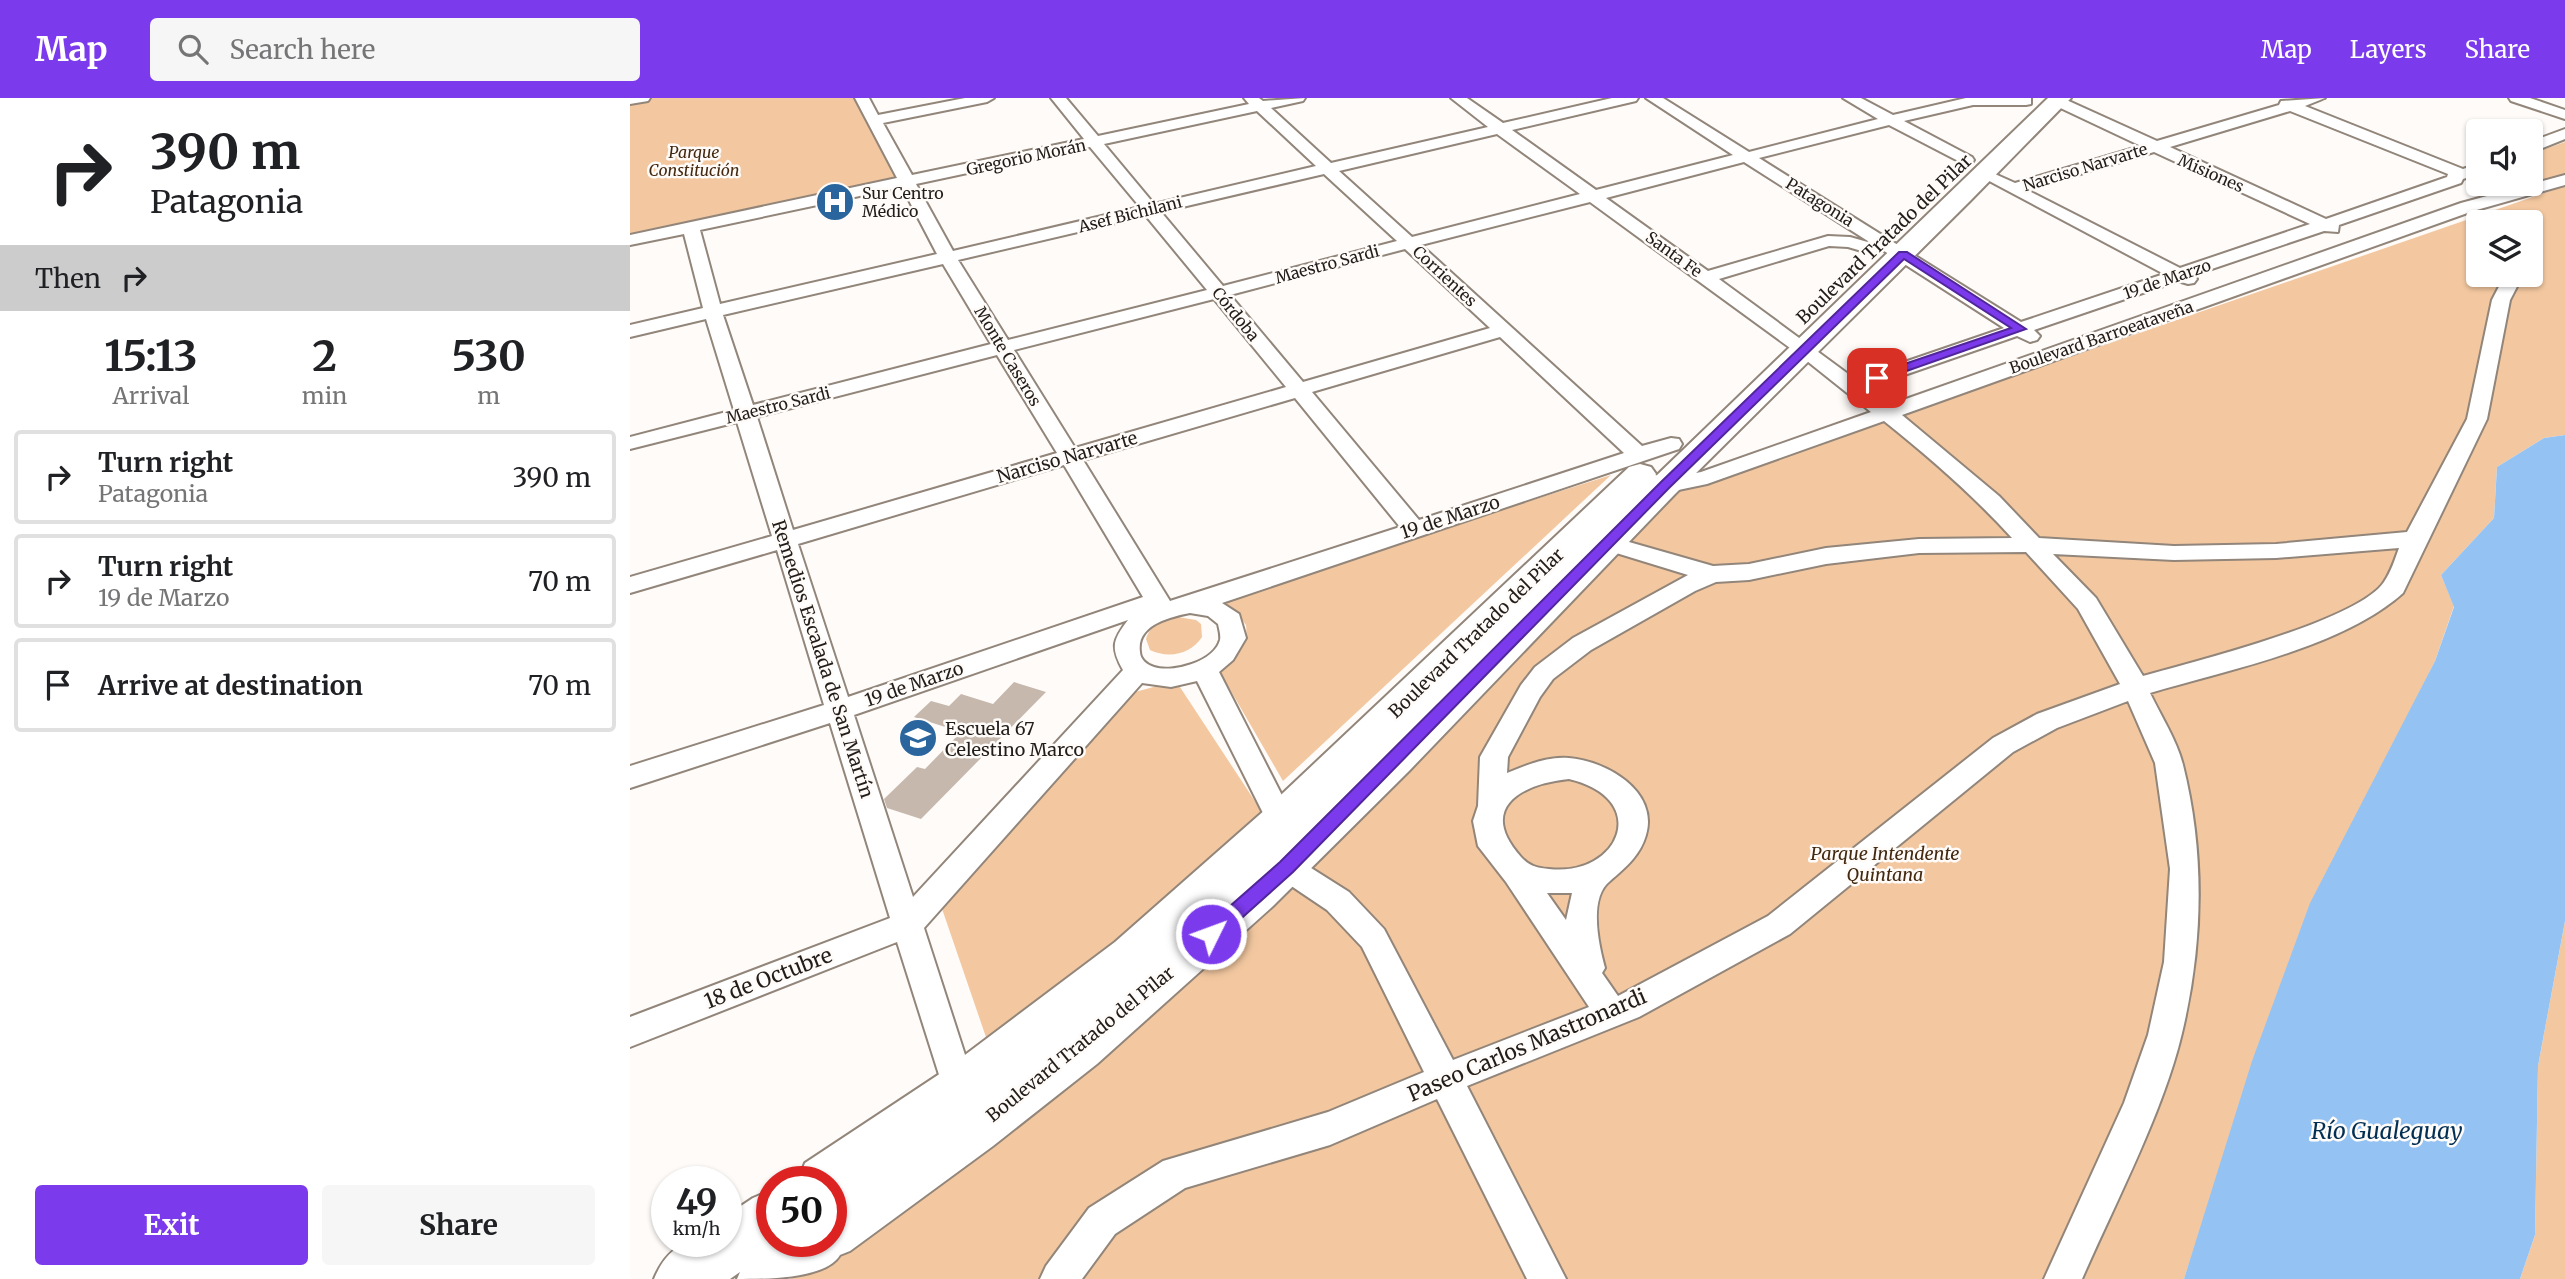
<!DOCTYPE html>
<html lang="en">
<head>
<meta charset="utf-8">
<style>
  body { margin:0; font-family:Merriweather,serif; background:#f6f6f6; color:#202124; height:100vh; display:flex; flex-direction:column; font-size:26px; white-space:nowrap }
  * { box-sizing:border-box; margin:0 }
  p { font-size:23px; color:#757577 }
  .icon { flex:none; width:38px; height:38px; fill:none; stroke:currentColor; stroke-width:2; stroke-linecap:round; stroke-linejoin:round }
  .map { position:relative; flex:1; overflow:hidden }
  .drawer { display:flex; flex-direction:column; background:#fff; width:630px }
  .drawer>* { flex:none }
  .banner { background:#fff; color:#202124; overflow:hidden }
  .controls { position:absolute; left:1836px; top:21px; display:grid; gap:14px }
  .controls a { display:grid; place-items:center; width:77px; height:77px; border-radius:7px; background:#fff; box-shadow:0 2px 5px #0004; font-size:35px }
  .speed { position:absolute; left:21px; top:1068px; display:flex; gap:14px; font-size:35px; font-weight:700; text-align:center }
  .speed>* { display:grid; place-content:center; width:91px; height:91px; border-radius:50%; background:#fff; box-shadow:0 2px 5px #0004; line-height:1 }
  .speed small { font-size:18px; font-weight:400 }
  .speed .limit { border:10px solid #d22; background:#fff; color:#111 }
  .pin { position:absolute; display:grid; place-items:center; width:60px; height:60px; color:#fff; margin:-30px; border-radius:14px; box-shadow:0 4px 10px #0006 }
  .me { position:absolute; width:77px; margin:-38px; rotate:48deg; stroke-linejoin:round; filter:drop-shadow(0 0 5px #0008) }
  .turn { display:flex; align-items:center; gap:24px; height:147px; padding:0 35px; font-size:32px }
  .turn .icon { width:91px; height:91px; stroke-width:2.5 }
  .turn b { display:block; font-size:49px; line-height:60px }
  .then { display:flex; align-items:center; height:66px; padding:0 35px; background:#0003; gap:14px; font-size:26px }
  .eta { display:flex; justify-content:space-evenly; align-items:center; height:119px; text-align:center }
  .eta b { font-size:42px; font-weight:700; line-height:49px }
  .cta { display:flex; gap:14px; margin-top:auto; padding:14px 35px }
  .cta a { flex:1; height:80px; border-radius:7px; background:#7c3aed; color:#fff; font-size:28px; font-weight:700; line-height:80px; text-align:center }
  .cta a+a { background:#f6f6f6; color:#202124 }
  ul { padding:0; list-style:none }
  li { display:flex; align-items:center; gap:21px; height:94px; margin:0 14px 10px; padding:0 21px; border:4px solid #e0e0e0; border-radius:7px }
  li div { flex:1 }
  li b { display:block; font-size:26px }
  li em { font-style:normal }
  header { display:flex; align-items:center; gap:42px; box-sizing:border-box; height:98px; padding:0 35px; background:#7c3aed; color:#fff }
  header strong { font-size:33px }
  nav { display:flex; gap:38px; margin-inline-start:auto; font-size:24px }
  .search { width:490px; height:63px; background:#f6f6f6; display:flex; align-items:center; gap:18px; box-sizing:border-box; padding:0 24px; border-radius:7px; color:#757577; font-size:26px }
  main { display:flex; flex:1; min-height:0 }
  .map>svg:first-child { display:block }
  .green { fill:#f3c8a0; fill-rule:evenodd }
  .water { fill:#94c3f3 }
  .building { fill:#c6b8ac }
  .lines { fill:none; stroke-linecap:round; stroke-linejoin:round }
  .street-casing { stroke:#92857a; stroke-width:4 }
  .secondary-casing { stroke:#92857a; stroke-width:4 }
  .street { fill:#fff; fill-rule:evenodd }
  .secondary { fill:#fff; fill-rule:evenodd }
  .route { fill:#7c3aed; stroke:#51269a; stroke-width:2 }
  .labels { text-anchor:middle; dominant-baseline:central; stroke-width:5; stroke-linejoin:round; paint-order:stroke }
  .far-park-label { font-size:16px; font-style:italic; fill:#43290f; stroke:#fefbf9 }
  .far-street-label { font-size:16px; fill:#221d19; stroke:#fefbf9 }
  .far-poi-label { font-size:16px; fill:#221d19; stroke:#fefbf9; text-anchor:start }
  .street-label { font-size:18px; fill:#221d19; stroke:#fefbf9 }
  .poi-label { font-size:18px; fill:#221d19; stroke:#fefbf9; text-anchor:start }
  .park-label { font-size:18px; font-style:italic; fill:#43290f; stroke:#fefbf9 }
  .near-street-label { font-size:21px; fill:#221d19; stroke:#fefbf9 }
  .near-water-label { font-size:23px; font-style:italic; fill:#022f54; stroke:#fefbf9 }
</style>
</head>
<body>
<header>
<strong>Map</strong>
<div class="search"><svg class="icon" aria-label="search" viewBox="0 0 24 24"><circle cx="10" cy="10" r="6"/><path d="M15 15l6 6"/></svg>Search here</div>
<nav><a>Map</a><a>Layers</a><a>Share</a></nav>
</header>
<main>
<section class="drawer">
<div class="banner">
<div class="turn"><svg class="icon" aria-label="right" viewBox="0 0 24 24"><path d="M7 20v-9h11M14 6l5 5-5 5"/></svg><div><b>390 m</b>Patagonia</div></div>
<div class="then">Then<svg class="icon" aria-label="right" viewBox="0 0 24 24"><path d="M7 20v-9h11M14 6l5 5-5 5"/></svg></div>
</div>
<div class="eta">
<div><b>15:13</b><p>Arrival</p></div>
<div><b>2</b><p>min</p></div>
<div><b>530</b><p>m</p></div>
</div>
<ul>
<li><svg class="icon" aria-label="right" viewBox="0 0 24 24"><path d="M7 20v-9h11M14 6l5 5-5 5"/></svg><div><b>Turn right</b><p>Patagonia</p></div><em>390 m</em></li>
<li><svg class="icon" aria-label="right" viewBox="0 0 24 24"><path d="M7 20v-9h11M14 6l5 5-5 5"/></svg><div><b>Turn right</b><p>19 de Marzo</p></div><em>70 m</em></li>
<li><svg class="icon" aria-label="arrive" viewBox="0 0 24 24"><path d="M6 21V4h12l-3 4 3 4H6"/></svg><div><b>Arrive at destination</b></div><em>70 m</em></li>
</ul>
<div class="cta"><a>Exit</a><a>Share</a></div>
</section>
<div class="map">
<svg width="1935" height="1181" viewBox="0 0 1935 1181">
  <rect width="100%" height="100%" fill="#fefbf9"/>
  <g class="green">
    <path d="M17,0H230L277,84L0,142V3Z"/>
    <path d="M1935,44V337L1914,340L1867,369L1864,420L1811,477L1824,508L1805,563L1757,660L1569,1136L1554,1181H160L366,1037L1044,393L1084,382L1926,91L1901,80V56ZM1848,124H1900V177H1848Z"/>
    <path d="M981,377L653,683L587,569C602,558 619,548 616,527L602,510L582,504Z"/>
    <path d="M548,519L566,522L571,526L572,539C561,556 539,561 520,552L516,541C520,526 534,521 548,519Z"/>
    <path d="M546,583L636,720L484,854L358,945L309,802L505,594Z"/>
    <path d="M1935,823V1181H1890L1905,1137L1908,968Z"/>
  </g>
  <path class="water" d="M1935,337V823L1908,968L1905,1137L1890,1181H1554L1622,963L1680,805L1805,563L1824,509L1811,477L1864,420L1867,369L1914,340Z"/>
  <path class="building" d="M384,584L416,594L291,721L257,710L254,701L287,669L295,671L331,634L284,619L301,603L319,608L331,596L363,606Z"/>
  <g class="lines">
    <defs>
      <g id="street">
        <path d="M0,0H20L18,3L0,6Z"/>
        <path d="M225,0H239L248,17L335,0H364L357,4L253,25L282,77L454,41L421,0H436L468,38L619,6L614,0H629L633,3L675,0L673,3L641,10L701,65L858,29L821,0H837L873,25L982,0H1008L1006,3L882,32L966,92L1103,57L1016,0H1033L1119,54L1248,21L1213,0H1231L1263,17L1336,0H1401V6L1396,7H1343L1274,23L1342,59L1344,62L1342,65L1336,67L1259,27L1129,60L1391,224L1534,176L1348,77L1356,72L1385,85L1511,48L1422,6V0H1432L1527,43L1649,7L1651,3L1695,0L1675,8L1833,71L1848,66V76L1833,81L1831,85L1709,127L1708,134L1694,133L1564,177L1567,181L1564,185L1558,186L1548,183L1404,232L1410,238L1407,242L1400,244L1387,238L1237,290L1259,307L1831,105L1935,77V87L1843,113L1272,317L1369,398L1409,440L1544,448L1646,446L1777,434L1837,321L1862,202L1875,177H1893L1880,202L1857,321L1773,495C1713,549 1598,572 1520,595C1531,618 1547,643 1553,667C1575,755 1573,847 1552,935C1533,1015 1485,1105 1452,1181H1414L1494,1005L1518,937L1534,864L1540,771L1525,665L1498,603L1427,630L1383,654L1160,836L1009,919L837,988L936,1181H897L807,1001L700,1047L555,1090L485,1136L452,1181H410L416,1168L459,1110L533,1063L698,1014L794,974L732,849L697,812L645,777L641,769L637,723L567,583L541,589L512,585L294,830L346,991L341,1002L329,1007L317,1002L267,844L0,949V919L260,820L200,625L0,690V668L194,607L147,452L0,495V479L142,438L107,324L0,351V339L104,312L76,221L0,239V227L73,210L54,136L0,147V137L267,80ZM627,13L686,68L524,106L474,46ZM1660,13L1818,76L1817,79L1696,121L1540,49ZM867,36L950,96L782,139L709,73ZM460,49L510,109L323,153L286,86ZM1524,54L1680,126L1550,170L1397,92ZM1114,64L1241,145L1220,139L1198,138L1078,173L976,100ZM694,76L767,143L593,188L531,114ZM272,89L307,156L90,206L70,132ZM960,104L1167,255L1241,314L1071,374L1036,381L1023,376L1015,378L1012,383L1015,388L1034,395L1077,386L1254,323C1299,359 1343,397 1382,440L1289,441L1196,450L1119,466L1083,468L978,438L970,440L966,445L970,450L1058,477L943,540L905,569L891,587L850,659L848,708L843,723L848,748L876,784L959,909L823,962L754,831L719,794L670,763L665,723L589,574L603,562L616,540L609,516L592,505L1049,351L1052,346L1049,341L1041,340L1012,348L791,147ZM516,118L577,192L378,242L328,162ZM1199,148L1218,149L1242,156L1251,151L1374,230L1225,281L1089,181ZM775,151L860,230L673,284L600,197ZM313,166L361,246L123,307L93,217ZM584,201L656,289L445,350L384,252ZM870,239L994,355L789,422L682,294ZM367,257L427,355L163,432L127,319ZM665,300L770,429L540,503L453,362ZM434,367L513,499L218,599L168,446ZM1769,450C1765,461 1761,474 1754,484C1728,523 1563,564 1513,578L1466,500L1423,456L1544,462L1646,460ZM1396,454L1448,511L1490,586L1407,616L1363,640L1138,818L988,898L972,875L975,870C969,848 958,800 980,783C995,770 1010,758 1016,737C1029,693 976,663 939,660C918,658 897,667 877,675L878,659L910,599L923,581L961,552L1065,493L1086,484L1119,482L1196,466L1289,455ZM560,515L578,518L588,526C589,531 591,537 590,542C584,564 543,575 524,569C517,567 510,561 510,554C506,527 540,519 560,515ZM498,522C483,542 480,549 493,572L283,799L224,617ZM939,681C1023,701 989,779 919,771C907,770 899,768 891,759C847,710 891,686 939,681ZM917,795H942L936,822Z"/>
        <path d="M1879,0H1900L1935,12V21L1881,3Z"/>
        <path d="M1935,31V41L1900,55V44Z"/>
      </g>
      <path id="secondary" d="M1418,0H1441L1340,103L1045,396L779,673L643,808L467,966L363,1048L220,1153L210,1157C196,1181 137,1181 107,1181L110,1174L100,1181H24C40,1143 59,1143 96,1143V1118L123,1100L142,1092V1143H201V1083H168L175,1065L311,975L485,844L636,711L999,369L1010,366L1021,369L1026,376L1023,381Z"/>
    </defs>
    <use href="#street" class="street-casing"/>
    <use href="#secondary" class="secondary-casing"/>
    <use href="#street" class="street"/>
    <use href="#secondary" class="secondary"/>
  </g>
  <path class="route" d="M1269,154H1277L1396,231L1251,282H1242V277L1381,230L1274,161L1039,390L663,774L587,842L581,844L574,842L571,836L574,831L650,764L1030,385Z"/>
  <defs>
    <symbol id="hospital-disc" viewBox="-11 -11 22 22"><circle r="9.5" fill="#2a669d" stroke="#fefbf9"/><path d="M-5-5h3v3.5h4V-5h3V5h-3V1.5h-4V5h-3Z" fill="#fff"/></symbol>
    <symbol id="school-disc" viewBox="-11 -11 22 22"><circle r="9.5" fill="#2a669d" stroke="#fefbf9"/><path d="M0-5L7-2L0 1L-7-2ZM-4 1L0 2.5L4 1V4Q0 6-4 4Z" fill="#fff"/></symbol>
  </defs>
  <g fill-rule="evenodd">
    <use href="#hospital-disc" x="183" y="82" width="44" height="44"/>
    <use href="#school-disc" x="266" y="618" width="44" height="44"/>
  </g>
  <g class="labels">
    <g class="far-park-label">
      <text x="64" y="54">Parque<tspan x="64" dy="18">Constitución</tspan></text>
    </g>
    <g class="far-street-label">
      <text transform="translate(396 59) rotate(-12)">Gregorio Morán</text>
      <text transform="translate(1455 69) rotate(-17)">Narciso Narvarte</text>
      <text transform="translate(1581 75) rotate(24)">Misiones</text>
      <text transform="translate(1190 104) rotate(32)">Patagonia</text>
      <text transform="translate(500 116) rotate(-14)">Asef Bichilani</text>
      <text transform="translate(1044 156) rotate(36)">Santa Fe</text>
      <text transform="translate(697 166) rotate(-15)">Maestro Sardi</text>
      <text transform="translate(815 178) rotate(43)">Corrientes</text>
      <text transform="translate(1537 181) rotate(-19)">19 de Marzo</text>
      <text transform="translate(606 216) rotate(51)">Córdoba</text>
      <text transform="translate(1471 239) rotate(-19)">Boulevard Barroeataveña</text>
      <text transform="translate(378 258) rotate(59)">Monte Caseros</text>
      <text transform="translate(148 307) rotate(-14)">Maestro Sardi</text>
    </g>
    <g class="far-poi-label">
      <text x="232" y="95">Sur Centro<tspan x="232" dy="18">Médico</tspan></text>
    </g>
    <g class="street-label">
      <text transform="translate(1254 141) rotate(-44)">Boulevard Tratado del Pilar</text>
      <text transform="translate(437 359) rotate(-16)">Narciso Narvarte</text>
      <text transform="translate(820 419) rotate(-18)">19 de Marzo</text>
      <text transform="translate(846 535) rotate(-44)">Boulevard Tratado del Pilar</text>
      <text transform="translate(193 561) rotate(72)">Remedios Escalada de San Martín</text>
      <text transform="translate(284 586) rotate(-19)">19 de Marzo</text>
      <text transform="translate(450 946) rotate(-39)">Boulevard Tratado del Pilar</text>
    </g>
    <g class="poi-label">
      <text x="315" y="630">Escuela 67<tspan x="315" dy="21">Celestino Marco</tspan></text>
    </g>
    <g class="park-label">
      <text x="1255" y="755">Parque Intendente<tspan x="1255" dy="21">Quintana</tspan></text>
    </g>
    <g class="near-street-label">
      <text transform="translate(138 880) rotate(-21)">18 de Octubre</text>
      <text transform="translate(897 947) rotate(-23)">Paseo Carlos Mastronardi</text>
    </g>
    <g class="near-water-label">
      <text x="1757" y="1032">Río Gualeguay</text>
    </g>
  </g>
</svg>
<div class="controls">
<a><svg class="icon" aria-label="sound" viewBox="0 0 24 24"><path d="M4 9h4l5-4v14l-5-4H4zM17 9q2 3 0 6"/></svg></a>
<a><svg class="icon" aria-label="layers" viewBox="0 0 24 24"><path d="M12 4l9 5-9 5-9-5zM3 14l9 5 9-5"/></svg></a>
</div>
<div class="speed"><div>49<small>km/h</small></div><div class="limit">50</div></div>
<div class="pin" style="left:1247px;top:280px;background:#d93025"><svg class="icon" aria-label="arrive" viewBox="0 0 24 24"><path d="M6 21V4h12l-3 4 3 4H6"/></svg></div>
<svg class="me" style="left:581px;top:836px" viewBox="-20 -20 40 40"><circle r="17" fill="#7c3aed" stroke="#fff" stroke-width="3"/><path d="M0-11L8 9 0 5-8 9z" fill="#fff"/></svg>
</div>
</main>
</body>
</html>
